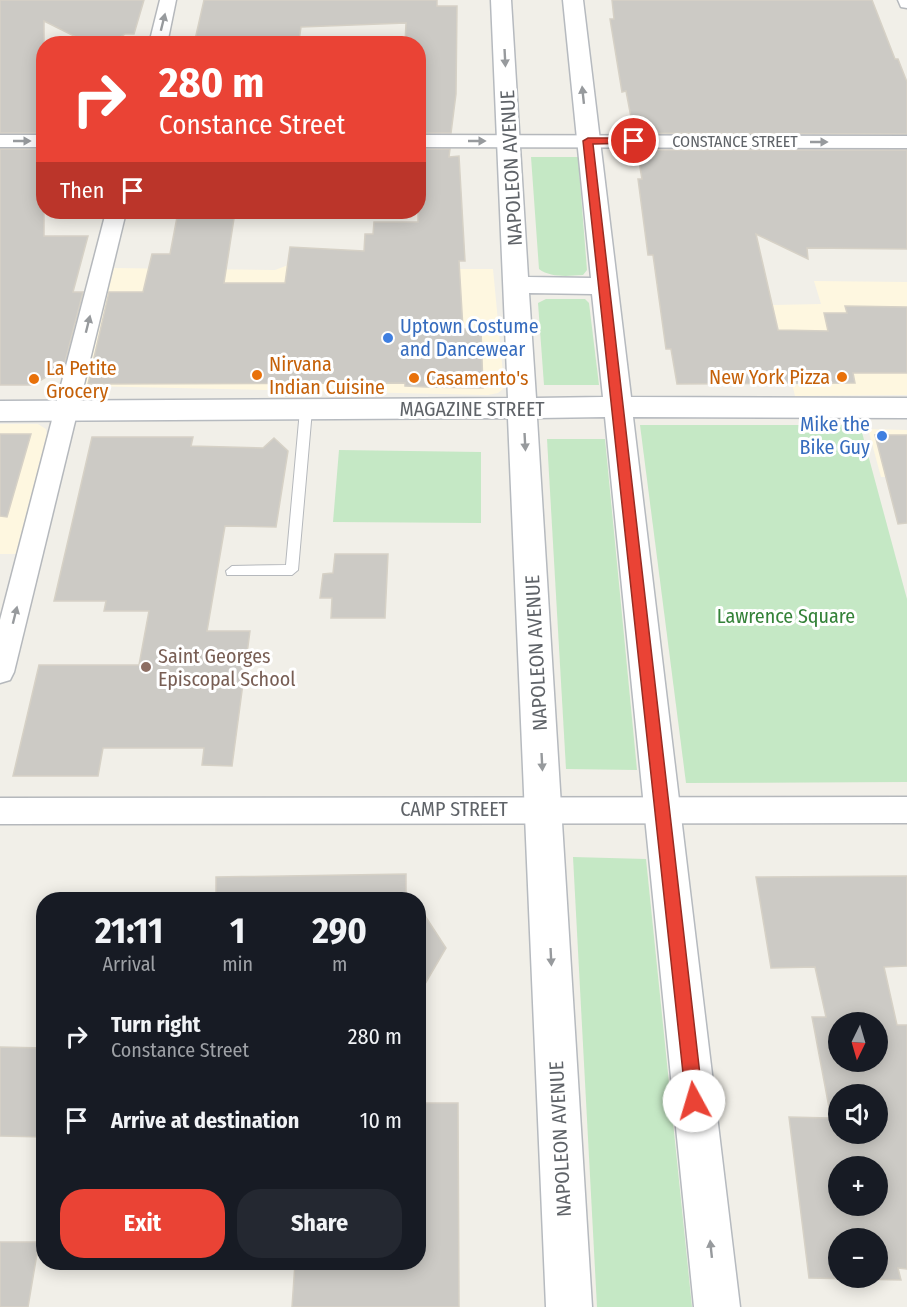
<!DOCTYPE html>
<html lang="en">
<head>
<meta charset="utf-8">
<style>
  body { margin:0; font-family:"Fira Sans Condensed",sans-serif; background:#242831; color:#f1f3f6; height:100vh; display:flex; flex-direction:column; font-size:22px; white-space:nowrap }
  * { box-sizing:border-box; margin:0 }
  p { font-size:20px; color:#9ea1a6 }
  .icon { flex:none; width:33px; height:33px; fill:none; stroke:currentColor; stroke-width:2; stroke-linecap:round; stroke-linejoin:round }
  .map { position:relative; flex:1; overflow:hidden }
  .panel { position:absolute; left:36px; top:892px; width:390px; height:378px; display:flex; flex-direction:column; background:#171b24; border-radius:24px; box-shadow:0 3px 15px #0003 }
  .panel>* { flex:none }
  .guide { position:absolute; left:36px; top:36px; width:390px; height:183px; border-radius:24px; box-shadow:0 3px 15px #0003; background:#ea4335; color:#fff; overflow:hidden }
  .needle { width:39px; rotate:185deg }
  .buttons { position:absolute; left:828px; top:1012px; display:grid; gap:12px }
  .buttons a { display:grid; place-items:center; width:60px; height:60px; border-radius:50%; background:#171b24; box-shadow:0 3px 15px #0003; font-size:30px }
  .pin { position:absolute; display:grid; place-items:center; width:51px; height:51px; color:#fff; margin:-26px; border:3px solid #fff; border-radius:50%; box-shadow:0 2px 6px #0007 }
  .me { position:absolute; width:66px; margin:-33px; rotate:354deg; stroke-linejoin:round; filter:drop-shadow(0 0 4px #0008) }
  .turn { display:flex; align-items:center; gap:21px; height:126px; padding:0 24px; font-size:27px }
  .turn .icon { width:78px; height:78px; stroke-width:2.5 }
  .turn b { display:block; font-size:42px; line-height:51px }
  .then { display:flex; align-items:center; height:57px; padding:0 24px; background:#0003; gap:12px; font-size:22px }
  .eta { display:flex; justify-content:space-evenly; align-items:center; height:102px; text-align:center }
  .eta b { font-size:36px; font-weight:700; line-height:42px }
  .action { display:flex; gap:12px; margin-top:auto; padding:12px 24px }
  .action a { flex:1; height:69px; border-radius:24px; background:#ea4335; color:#fff; font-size:24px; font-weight:700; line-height:69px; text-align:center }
  .action a+a { background:#242831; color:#f1f3f6 }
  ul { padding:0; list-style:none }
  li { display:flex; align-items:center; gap:18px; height:84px; padding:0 24px }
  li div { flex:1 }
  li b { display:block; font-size:22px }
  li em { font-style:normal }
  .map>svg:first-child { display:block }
  .commercial { fill:#fef7e0 }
  .green { fill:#c5e8c5 }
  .building { fill:#cccac5; stroke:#d6d1c6; stroke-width:1.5; fill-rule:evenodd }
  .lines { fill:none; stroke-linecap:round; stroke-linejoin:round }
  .lane-casing { stroke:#b5b8bc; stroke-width:2 }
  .street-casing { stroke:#b5b8bc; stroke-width:3 }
  .secondary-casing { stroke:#b6babf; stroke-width:3 }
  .lane { fill:#fff; fill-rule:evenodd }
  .street { fill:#fff; fill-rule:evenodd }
  .secondary { fill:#fff; fill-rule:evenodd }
  .oneway { fill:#979a9d }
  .route { fill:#ea4335; stroke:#982c22; stroke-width:1.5 }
  .shop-dot { fill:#3f7fe0; stroke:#fff; stroke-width:2 }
  .food-dot { fill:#e8710a; stroke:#fff; stroke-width:2 }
  .education-dot { fill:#8d6e63; stroke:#fff; stroke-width:2 }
  .labels { text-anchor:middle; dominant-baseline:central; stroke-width:6; stroke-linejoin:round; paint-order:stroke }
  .far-street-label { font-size:16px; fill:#5f6368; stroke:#fff }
  .street-label { font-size:20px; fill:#5f6368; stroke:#fff }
  .shop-label { font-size:20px; fill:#366cbe; stroke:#fff; text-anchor:start }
  .food-label { font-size:20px; fill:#c56008; stroke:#fff; text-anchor:start }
  .park-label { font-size:20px; fill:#348238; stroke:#fff }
  .education-label { font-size:20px; fill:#785e54; stroke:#fff; text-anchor:start }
</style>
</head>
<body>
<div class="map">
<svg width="907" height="1307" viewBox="0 0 907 1307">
  <rect width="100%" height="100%" fill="#f1efe8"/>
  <g class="commercial">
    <path d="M304,259L345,269H493L504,384L503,389L498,393L488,395L85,386L82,383L111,268L275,270Z"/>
    <path d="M814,281L907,282V395L795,396L773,305L821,304Z"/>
    <path d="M0,424H38L46,429L47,435L19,554H0Z"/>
    <path d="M868,429L907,430V476L881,477Z"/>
  </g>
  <g class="green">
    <path d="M531,157H578L587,270L583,275C568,276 551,278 539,269Z"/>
    <path d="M546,299H585L589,303L599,385H544L538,303Z"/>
    <path d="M640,425H860L907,599V782L686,783Z"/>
    <path d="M547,439H605L637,770L566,769Z"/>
    <path d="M339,450L481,452V523L333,522Z"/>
    <path d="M573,857L646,859L692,1307H597Z"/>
  </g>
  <g class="building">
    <path d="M0,0H144L134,34H125L112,42H86L44,21V133H0Z"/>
    <path d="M204,0H437V6H457L456,94L451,133H418V44H405L406,23L301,27L299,41H273L272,44H194Z"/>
    <path d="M612,0H872L895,59H898L907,82V134L634,133L626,91L622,92L610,19H614Z"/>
    <path d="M0,149H44V236H88L73,292H83L64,366L33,385H0Z"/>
    <path d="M418,149H450L449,157L459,156L465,261H459L463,329H481L483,388L426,387L405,386V383L88,384L109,292H143L152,254H170L178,212H235L224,283H285L290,247L364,251L365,234H373L374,222H418Z"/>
    <path d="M637,150H907V249L807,248L808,259L756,234L778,330L828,331L824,313H847L845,306L907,307V373H853L855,383L677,384L671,349H666L653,255H648L638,179H642Z"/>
    <path d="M0,434H31L7,517L0,516Z"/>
    <path d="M875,435H907V523L898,524Z"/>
    <path d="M92,437H193L191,446L263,448L274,438L288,451L276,527L225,526L207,631H250L232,766L202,765L204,748H103L98,776H13L39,665H139L149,611H104L106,601H54Z"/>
    <path d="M335,554H388L385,618H331L332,598H320L323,574L333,573Z"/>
    <path d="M406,874V900H216V877Z"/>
    <path d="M907,876V966L884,967L897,1025H907V1269L898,1268L901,1280L809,1278L789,1117L831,1118L812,1017H826L815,967L771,968L756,877ZM838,1023H878V1062H838ZM838,1095H878V1134H838ZM838,1167H878V1206H838ZM838,1239H878V1278H838Z"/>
    <path d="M418,905L446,948L418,996Z"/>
    <path d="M0,1047L44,1048V1137L0,1136Z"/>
    <path d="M418,1103H458L459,1307H292L295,1263H418Z"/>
    <path d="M0,1242H39L28,1307H0Z"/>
  </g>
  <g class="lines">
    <defs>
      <path id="lane" d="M306,406L312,410L298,570L292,575H227L226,571L232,566L286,565L300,410Z"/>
      <g id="street">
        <path d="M160,0H176L167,44H149Z"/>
        <path d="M898,0H907V8L901,7Z"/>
        <rect x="0" y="135" width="44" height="12"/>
        <path d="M418,135L907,136V148L418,147Z"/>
        <path d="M106,212H126L14,672L10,680L0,683V620Z"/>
        <path d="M907,797V823L0,824V798Z"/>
      </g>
      <path id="secondary" d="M491,0H511L528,277L591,278L563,0H583L631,397L907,398V418L633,417L740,1307H694L605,417L537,418L592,1307H546L508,418L0,421V401L508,398ZM529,293L592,294L603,397L536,398Z"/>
    </defs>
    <use href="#lane" class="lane-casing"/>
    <use href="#street" class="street-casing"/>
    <use href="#secondary" class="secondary-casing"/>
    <use href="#lane" class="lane"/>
    <use href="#street" class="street"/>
    <use href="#secondary" class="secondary"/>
  </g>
  <defs><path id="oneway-solid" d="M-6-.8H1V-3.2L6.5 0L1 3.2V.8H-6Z" transform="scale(1.5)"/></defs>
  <g class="oneway">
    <use href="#oneway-solid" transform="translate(163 22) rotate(-76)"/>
    <use href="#oneway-solid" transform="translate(505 58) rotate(87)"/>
    <use href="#oneway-solid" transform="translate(583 95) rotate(-96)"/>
    <use href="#oneway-solid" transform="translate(22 141)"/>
    <use href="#oneway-solid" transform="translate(477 141)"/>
    <use href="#oneway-solid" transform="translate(819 142)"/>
    <use href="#oneway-solid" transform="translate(88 324) rotate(-76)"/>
    <use href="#oneway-solid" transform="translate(525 442) rotate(87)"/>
    <use href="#oneway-solid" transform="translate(15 615) rotate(-76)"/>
    <use href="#oneway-solid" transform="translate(542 762) rotate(87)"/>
    <use href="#oneway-solid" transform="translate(551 957) rotate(87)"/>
    <use href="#oneway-solid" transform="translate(711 1249) rotate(-96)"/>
  </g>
  <path class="route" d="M634,138L639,141L637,143L593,144L703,1101L700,1107L694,1109L688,1107L686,1101L583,141L588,138Z"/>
  <g class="shop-dot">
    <circle cx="388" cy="338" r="6"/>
    <circle cx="882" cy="436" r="6"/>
  </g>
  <g class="food-dot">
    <circle cx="257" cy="375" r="6"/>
    <circle cx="842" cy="377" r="6"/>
    <circle cx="414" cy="378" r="6"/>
    <circle cx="34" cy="379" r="6"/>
  </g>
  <circle class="education-dot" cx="146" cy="667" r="6"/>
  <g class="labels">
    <g class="far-street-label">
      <text x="735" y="141">CONSTANCE STREET</text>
    </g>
    <g class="street-label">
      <text transform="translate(511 168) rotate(-93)">NAPOLEON AVENUE</text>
      <text x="472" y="409">MAGAZINE STREET</text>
      <text transform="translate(536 653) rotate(-93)">NAPOLEON AVENUE</text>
      <text x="454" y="809">CAMP STREET</text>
      <text transform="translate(560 1139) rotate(-93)">NAPOLEON AVENUE</text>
    </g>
    <g class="shop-label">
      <text x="400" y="326">Uptown Costume<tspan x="400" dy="23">and Dancewear</tspan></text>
      <text x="870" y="424" text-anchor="end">Mike the<tspan x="870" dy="23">Bike Guy</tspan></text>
    </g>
    <g class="food-label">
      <text x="269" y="364">Nirvana<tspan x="269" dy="23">Indian Cuisine</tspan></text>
      <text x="46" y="368">La Petite<tspan x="46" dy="23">Grocery</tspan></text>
      <text x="830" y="377" text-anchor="end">New York Pizza</text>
      <text x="426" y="378">Casamento's</text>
    </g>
    <g class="park-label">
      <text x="786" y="616">Lawrence Square</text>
    </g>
    <g class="education-label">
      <text x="158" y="656">Saint Georges<tspan x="158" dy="23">Episcopal School</tspan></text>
    </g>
  </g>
</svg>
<div class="buttons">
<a><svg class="needle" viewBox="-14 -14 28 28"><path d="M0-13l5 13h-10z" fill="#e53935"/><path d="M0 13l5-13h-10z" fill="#9ea1a6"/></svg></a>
<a><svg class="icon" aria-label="sound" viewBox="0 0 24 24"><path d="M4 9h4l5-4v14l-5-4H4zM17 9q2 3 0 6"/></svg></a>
<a>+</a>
<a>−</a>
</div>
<div class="pin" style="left:634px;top:141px;background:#d93025"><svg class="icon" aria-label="arrive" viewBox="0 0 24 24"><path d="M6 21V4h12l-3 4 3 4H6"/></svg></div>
<svg class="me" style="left:694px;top:1101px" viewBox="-20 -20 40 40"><circle r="19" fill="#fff"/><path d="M0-13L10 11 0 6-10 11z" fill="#ea4335"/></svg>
<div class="guide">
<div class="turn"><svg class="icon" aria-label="right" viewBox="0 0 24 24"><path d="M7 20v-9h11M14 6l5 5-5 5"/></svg><div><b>280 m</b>Constance Street</div></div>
<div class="then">Then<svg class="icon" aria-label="arrive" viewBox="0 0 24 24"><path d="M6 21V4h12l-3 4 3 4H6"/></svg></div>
</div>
<section class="panel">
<div class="eta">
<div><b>21:11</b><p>Arrival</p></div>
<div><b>1</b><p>min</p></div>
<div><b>290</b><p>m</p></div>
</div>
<ul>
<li><svg class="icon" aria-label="right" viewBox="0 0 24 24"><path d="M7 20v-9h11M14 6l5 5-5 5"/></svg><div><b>Turn right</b><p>Constance Street</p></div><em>280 m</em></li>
<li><svg class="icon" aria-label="arrive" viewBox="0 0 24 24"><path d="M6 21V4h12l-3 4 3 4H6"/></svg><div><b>Arrive at destination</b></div><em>10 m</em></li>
</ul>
<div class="action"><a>Exit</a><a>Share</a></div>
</section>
</div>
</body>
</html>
